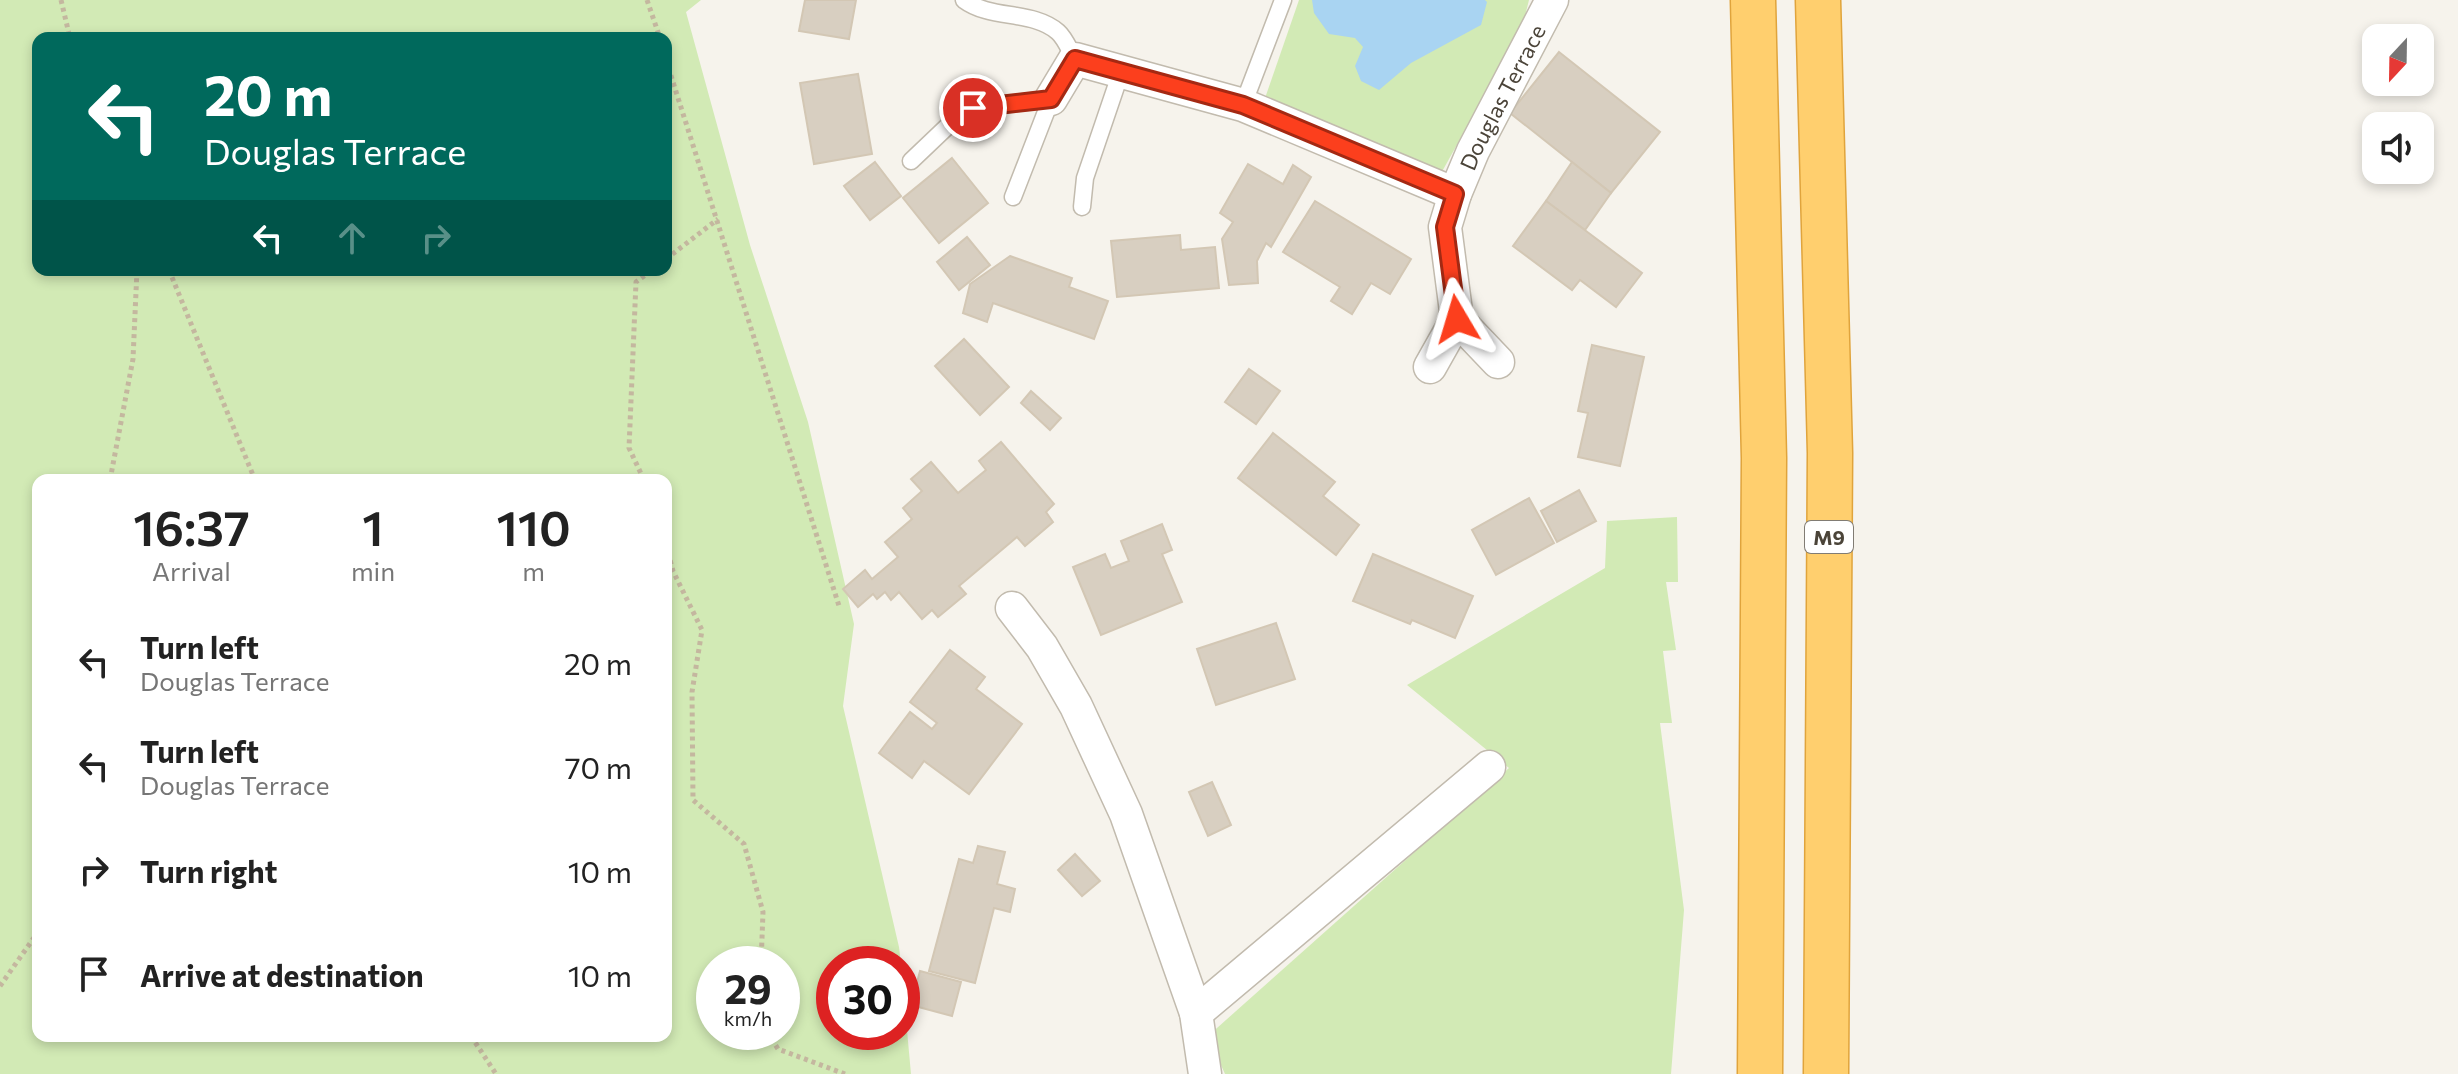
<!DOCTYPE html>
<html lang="en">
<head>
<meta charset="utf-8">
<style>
  body { margin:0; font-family:Commissioner,sans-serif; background:#f2f2f2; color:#222; height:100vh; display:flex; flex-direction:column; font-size:30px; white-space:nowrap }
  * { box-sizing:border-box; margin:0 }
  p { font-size:26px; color:#767676 }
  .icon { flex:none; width:44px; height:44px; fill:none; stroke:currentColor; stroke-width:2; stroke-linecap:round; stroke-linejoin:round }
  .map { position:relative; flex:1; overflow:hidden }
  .side { position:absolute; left:32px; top:474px; width:640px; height:568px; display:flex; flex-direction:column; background:#fff; border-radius:16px; box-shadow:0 4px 12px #0003 }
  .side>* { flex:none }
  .guide { position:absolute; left:32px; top:32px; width:640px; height:244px; border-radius:16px; box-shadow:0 4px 12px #0003; background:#00695c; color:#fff; overflow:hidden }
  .needle { width:52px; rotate:202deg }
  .fabs { position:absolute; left:2362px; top:24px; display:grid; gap:16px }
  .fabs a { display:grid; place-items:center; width:72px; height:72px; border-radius:16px; background:#fff; box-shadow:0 4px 12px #0003; font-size:40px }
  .speed { position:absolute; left:696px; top:946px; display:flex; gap:16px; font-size:40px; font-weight:700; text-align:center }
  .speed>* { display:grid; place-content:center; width:104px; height:104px; border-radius:50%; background:#fff; box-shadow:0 4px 12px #0003; line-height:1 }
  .speed small { font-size:20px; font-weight:400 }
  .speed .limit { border:12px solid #d22; background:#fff; color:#111 }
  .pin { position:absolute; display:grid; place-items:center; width:68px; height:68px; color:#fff; margin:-34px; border:4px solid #fff; border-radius:50%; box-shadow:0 2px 8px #0007 }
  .me { position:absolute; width:88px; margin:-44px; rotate:353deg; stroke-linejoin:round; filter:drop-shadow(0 0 6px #0008) }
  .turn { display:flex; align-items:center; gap:28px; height:168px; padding:0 40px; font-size:36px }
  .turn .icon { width:104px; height:104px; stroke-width:2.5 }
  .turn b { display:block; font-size:56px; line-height:68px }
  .lanes { display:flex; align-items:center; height:76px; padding:0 40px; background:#0003; justify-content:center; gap:40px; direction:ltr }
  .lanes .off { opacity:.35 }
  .eta { display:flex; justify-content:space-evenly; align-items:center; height:136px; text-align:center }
  .eta b { font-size:48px; font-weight:600; line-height:56px }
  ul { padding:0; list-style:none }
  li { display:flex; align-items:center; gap:24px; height:104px; padding:0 40px }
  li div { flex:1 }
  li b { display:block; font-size:30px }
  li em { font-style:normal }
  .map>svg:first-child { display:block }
  .green { fill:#d2eab5; fill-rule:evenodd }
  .water { fill:#a9d4f2 }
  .building { fill:#d8cfc1; stroke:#d3c7b4; stroke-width:2 }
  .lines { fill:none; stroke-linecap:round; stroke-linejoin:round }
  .service-casing { stroke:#c2bbae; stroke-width:19 }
  .minor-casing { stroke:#c2bbae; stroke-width:35 }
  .motorway-casing { stroke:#e0a43c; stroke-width:47 }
  .path { stroke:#c4b79f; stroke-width:5; stroke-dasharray:4 4; stroke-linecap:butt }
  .service { stroke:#fff; stroke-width:16 }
  .minor { stroke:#fff; stroke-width:32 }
  .motorway { stroke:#ffcf6e; stroke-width:44 }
  .route-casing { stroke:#a42913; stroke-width:20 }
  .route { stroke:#fc3f1d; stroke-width:14 }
  .labels { text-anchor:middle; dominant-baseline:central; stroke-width:6; stroke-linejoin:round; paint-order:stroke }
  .shield { fill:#fff; stroke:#817c74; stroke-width:2 }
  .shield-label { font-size:20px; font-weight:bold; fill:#4b4439 }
  .street-label { font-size:22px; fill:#4b4439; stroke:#fff }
</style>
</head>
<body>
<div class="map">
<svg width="2458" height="1074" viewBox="0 0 2458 1074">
  <rect width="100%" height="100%" fill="#f6f3ec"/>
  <g class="green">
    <path d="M0,0H701L686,12L750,245L808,422L854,624L843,706L899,947L901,964H834V1032H902V975L911,1074H0ZM38,38H666V270H38ZM38,480H666V1036H38ZM714,964H782V1032H714Z"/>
    <path d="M1299,0H1529L1522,28L1439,177L1264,101Z"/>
    <path d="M1677,517L1678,582H1666L1676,650L1663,651L1672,723H1660L1684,910L1671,1074H1225L1208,1036L1509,768L1407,685L1605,568L1607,521Z"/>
  </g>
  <path class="water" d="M1312,0H1485L1487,2L1481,25L1411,63L1379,90L1361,81L1355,66L1363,47L1355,38L1329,34L1314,13Z"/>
  <g class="building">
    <path d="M805,0H856L849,39L799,31Z"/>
    <path d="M1559,52L1660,132L1611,193L1510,113Z"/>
    <path d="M858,74L872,154L814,164L800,83Z"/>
    <path d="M952,158L988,203L939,243L903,198Z"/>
    <path d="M875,162L901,196L870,220L844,186Z"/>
    <path d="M1572,162L1611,193L1585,230L1546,201Z"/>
    <path d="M1248,164L1283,184L1293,165L1311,177L1271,247L1266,243L1257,261L1258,283L1229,285L1222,239L1233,222L1220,213Z"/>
    <path d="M1315,201L1411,259L1390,294L1371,283L1352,314L1331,301L1340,287L1283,252Z"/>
    <path d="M1546,201L1642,273L1616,307L1580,280L1572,290L1513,246Z"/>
    <path d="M1180,235L1181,250L1215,247L1219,288L1117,297L1111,241Z"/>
    <path d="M967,237L990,265L959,290L937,262Z"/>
    <path d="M1010,256L1072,278L1069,287L1108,301L1094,339L993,303L987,322L963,313L970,284Z"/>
    <path d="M964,339L1009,387L980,415L935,366Z"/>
    <path d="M1592,345L1644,357L1620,466L1578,457L1588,413L1578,411Z"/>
    <path d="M1249,369L1280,391L1256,424L1225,402Z"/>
    <path d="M1031,391L1061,418L1050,430L1021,403Z"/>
    <path d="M1273,433L1335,482L1323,496L1359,525L1336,555L1238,478Z"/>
    <path d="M1001,442L1054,504L1046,512L1053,522L1025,546L1017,537L959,586L966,594L938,617L932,610L922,619L899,592L891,600L885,592L877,599L873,594L858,607L843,589L865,570L872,579L898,557L885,542L912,519L903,508L922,491L911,479L931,462L958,493L986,470L979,461Z"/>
    <path d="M1579,490L1596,521L1557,542L1541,511Z"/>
    <path d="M1529,498L1554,543L1496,575L1472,530Z"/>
    <path d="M1162,524L1172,550L1162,554L1182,602L1101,635L1073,567L1105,554L1111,568L1129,561L1121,541Z"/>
    <path d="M1373,554L1473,596L1455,638L1412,620L1410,624L1353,601Z"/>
    <path d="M1276,623L1295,679L1216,705L1197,649Z"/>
    <path d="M950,650L985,677L976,689L1022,724L969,794L924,761L912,778L879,753L910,712L932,729L937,723L910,702Z"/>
    <path d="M1212,782L1231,825L1208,836L1189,792Z"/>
    <path d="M978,846L1005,852L997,884L1015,889L1010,912L994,908L975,983L929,971L959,859L973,863Z"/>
    <path d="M1075,854L1100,881L1082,896L1058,870Z"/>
    <path d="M920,971L961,982L952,1016L911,1005Z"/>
  </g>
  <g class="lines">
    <defs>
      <g id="service">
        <path d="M964,0C991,20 1033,10 1058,32C1065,38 1070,51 1075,59"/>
        <path d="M1243,105L1283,0"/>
        <path d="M911,161L953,121L973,108L1051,99"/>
        <path d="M1013,197L1051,99"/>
        <path d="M1082,207L1085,178L1121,72"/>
      </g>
      <g id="minor">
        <path d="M1051,99L1075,59L1243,105L1455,194"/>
        <path d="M1457,319L1498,362"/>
        <path id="s1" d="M1430,367L1457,319L1445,227L1455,194L1473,151L1552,0"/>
        <path d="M1012,608L1042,647L1076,706L1126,814L1196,1013L1205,1074"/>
        <path d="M1196,1013L1489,767"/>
      </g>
      <g id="motorway">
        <path d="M1753,0L1764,458L1760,1074"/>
        <path d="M1818,0L1830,453L1826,1074"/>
      </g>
    </defs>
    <use href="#service" class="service-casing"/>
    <use href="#minor" class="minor-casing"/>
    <use href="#motorway" class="motorway-casing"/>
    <g class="path">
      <path d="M61,0L70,38"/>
      <path d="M647,0L660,38"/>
      <path d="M666,60L840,609"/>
      <path d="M666,259L718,219"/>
      <path d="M169,270L255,480"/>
      <path d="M110,480L133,359L137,270"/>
      <path d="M644,480L629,448L636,282L652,270"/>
      <path d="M666,545L673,571L702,630L692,692L693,800L744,844L763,912L761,964"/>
      <path d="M0,986L38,932"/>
      <path d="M767,1032L778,1049L845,1074"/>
      <path d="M471,1036L496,1074"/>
    </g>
    <use href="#service" class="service"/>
    <use href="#minor" class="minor"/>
    <use href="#motorway" class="motorway"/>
  </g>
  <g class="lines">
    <defs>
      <path id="route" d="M973,108L1051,99L1075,59L1243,105L1455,194L1445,227L1457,319"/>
    </defs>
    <use href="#route" class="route-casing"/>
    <use href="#route" class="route"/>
  </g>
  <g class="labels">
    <rect class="shield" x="1805" y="521" width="48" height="32" rx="6"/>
    <g class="shield-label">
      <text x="1829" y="537">M9</text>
    </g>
    <g class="street-label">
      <text stroke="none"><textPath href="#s1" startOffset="290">Douglas Terrace</textPath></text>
    </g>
  </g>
</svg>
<div class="fabs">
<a><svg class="needle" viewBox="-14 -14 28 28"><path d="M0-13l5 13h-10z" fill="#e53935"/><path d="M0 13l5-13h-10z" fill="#767676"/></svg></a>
<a><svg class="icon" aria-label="sound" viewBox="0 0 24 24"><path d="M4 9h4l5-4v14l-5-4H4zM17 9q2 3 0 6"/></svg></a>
</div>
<div class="speed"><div>29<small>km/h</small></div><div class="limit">30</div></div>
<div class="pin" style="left:973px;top:108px;background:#d93025"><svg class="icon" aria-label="arrive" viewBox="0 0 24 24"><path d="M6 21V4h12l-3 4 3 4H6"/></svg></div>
<svg class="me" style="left:1457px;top:319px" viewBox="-20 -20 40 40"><path d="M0-17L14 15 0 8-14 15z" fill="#fc3f1d" stroke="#fff" stroke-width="4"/></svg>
<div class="guide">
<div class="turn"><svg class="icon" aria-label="left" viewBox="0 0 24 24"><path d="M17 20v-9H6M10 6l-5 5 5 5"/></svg><div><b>20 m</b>Douglas Terrace</div></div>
<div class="lanes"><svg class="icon" aria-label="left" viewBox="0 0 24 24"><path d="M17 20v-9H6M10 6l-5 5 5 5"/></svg><svg class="icon off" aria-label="ahead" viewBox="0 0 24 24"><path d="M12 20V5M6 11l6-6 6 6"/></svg><svg class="icon off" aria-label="right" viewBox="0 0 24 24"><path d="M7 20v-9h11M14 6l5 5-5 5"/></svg></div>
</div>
<section class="side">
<div class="eta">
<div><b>16:37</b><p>Arrival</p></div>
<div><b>1</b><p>min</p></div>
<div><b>110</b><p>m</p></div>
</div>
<ul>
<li><svg class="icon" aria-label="left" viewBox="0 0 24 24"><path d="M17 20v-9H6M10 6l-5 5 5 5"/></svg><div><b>Turn left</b><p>Douglas Terrace</p></div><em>20 m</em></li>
<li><svg class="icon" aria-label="left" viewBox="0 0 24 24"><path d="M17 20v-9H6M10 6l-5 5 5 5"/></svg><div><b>Turn left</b><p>Douglas Terrace</p></div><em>70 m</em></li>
<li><svg class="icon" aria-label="right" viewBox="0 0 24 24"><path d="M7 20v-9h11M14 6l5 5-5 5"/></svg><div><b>Turn right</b></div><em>10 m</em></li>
<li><svg class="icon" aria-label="arrive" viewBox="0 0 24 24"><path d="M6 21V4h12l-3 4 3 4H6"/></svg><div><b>Arrive at destination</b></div><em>10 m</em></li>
</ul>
</section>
</div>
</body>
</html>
